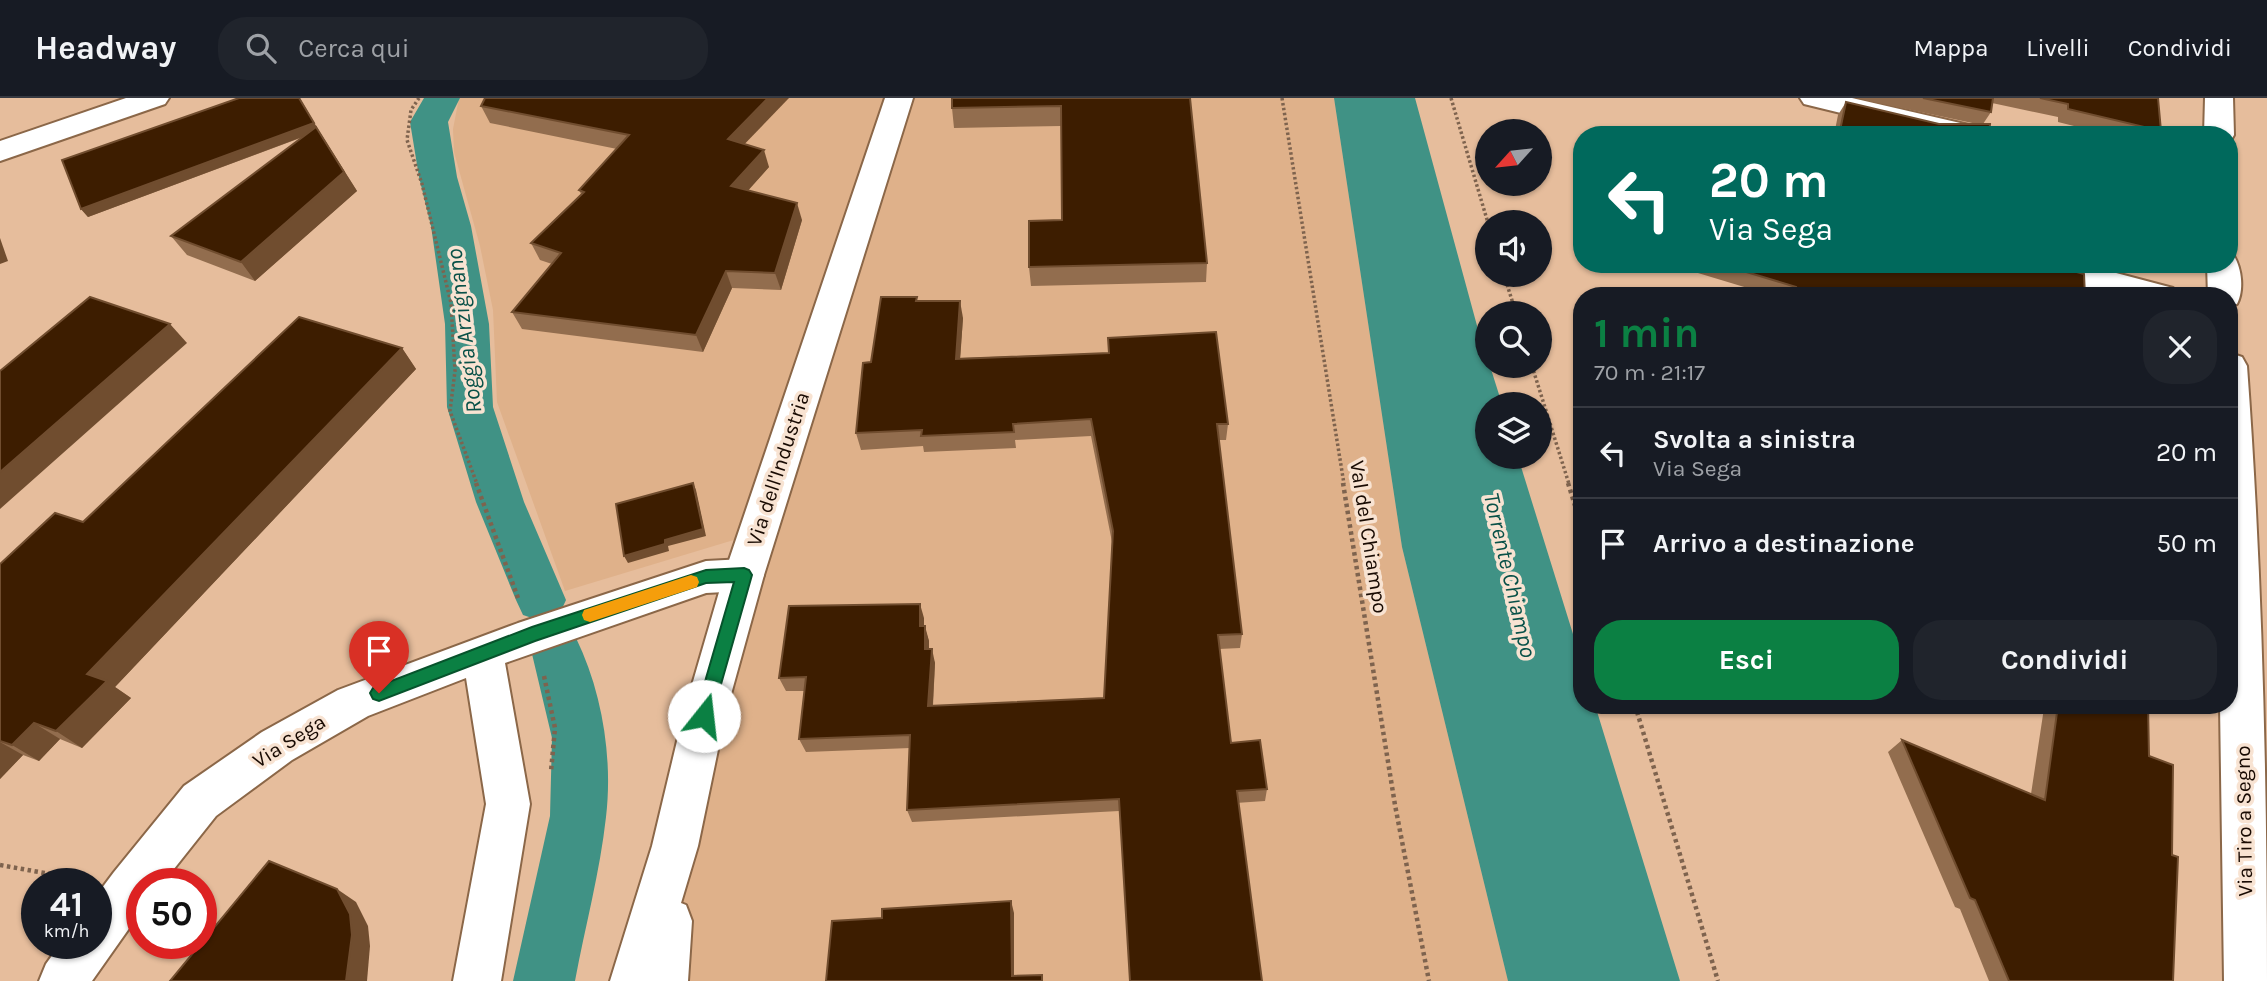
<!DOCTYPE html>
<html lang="it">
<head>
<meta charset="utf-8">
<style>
  body { margin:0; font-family:Karla,sans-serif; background:#20242c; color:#f1f3f6; height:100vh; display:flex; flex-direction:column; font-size:26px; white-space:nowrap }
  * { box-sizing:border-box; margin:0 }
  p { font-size:23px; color:#9ea1a6 }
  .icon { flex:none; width:38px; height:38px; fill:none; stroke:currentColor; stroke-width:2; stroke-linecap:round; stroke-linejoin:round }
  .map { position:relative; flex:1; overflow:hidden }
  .side { position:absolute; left:1573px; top:189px; width:665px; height:427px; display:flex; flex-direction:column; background:#171b24; border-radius:28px; box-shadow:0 2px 5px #0004 }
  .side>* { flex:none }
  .guide { position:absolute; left:1573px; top:28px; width:665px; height:147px; border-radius:28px; box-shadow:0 2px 5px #0004; background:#00695c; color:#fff; overflow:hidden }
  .needle { width:46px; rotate:243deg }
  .controls { position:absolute; left:1475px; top:21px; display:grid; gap:14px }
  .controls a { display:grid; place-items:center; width:77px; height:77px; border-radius:50%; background:#171b24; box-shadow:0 2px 5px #0004; font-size:35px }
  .speed { position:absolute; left:21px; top:770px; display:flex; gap:14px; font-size:35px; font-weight:700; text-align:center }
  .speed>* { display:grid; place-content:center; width:91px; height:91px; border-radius:50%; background:#171b24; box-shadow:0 2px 5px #0004; line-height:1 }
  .speed small { font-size:18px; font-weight:400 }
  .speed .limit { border:10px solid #d22; background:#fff; color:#111 }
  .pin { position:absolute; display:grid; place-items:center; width:60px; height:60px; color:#fff; margin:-72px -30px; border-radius:50% 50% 50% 0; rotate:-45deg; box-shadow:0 0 7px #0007 }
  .pin .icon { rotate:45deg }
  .me { position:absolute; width:77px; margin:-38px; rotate:16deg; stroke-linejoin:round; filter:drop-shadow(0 0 5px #0008) }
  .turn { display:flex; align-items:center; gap:24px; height:147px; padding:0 21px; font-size:32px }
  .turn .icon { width:91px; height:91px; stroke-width:2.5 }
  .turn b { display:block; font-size:49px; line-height:60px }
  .round { display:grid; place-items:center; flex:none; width:74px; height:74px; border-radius:28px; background:#20242c }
  .summary { display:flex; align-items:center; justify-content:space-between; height:119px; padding:0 21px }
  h1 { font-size:42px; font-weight:700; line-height:52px; color:#0b8043 }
  .button { display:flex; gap:14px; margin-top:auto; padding:14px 21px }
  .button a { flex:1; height:80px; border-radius:28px; background:#0b8043; color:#fff; font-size:28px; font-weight:700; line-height:80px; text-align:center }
  .button a+a { background:#20242c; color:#f1f3f6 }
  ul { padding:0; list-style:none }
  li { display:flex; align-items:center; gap:21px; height:91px; padding:0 21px; border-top:2px solid #363941 }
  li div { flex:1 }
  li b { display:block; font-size:26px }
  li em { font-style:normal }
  header { display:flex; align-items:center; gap:42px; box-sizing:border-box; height:98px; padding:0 35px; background:#171b24; border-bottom:2px solid #363941 }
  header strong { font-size:33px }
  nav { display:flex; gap:38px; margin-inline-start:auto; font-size:24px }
  .search { width:490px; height:63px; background:#20242c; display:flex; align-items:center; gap:18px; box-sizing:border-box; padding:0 24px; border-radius:28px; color:#9ea1a6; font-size:26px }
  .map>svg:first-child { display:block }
  .built { fill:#dfb18a }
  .water { fill:#409285 }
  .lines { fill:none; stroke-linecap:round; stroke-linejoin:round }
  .canal { fill:#409285; fill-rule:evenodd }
  .minor-casing { stroke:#8b6748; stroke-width:4 }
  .secondary-casing { stroke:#8b6748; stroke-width:4 }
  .path-far1 { stroke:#7e634e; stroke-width:3.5; stroke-dasharray:2.5 2.5; stroke-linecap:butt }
  .path { stroke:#7e634e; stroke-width:4.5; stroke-dasharray:3.5 3.5; stroke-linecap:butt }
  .minor { fill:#fff; fill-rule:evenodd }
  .secondary { fill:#fff; fill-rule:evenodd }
  .wall { fill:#926d4e }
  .shaded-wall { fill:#704d2f }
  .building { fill:#3d1d00; stroke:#704d2f; stroke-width:2 }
  .route { fill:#0b8043; stroke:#07532c; stroke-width:2 }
  .slow { fill:#f59e0b }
  .labels { text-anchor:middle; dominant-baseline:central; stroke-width:7; stroke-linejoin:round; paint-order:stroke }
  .street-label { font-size:21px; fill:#180a02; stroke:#f8e3d2 }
  .water-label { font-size:23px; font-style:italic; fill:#095148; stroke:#f8e3d2 }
</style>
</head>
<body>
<header>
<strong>Headway</strong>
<div class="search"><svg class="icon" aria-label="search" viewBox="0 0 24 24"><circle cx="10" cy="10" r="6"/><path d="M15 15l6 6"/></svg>Cerca qui</div>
<nav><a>Mappa</a><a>Livelli</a><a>Condividi</a></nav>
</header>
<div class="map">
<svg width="2267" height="883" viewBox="0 0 2267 883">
  <rect width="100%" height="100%" fill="#e6bd9c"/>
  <path class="built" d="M459,0H1334L1402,449L1508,883H656L737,441L565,493L497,304L493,212L480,148L454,54L453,31Z"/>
  <path class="water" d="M1334,0H1415L1488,268H1490L1502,306H1488V359H1518L1582,565V607H1595L1680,883H1508L1402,449Z"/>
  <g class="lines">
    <g class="canal">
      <path d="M424,0H460L448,24L457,79L471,128L489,226L493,309L524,404L566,502L559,517L541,523L523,517L516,502L476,404L447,309L445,226L431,128L419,79L410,24Z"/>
      <path d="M558,533L576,540C602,593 613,660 606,719C600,774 585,829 575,883H513L550,718L552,640L532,556L540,540Z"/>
    </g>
    <defs>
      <g id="minor">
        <path d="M126,0H169L165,6L0,63V43Z"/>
        <path d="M1800,0H1852L1982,30L1986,37H1931L1804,6Z"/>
        <path d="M2020,166H2082L2173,190L2177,198H2115L2025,174Z"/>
        <path d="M744,461L758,465L764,477L758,489L744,493L706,495L505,565L530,706L501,883H453L486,706L466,580L368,618L292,662L216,718L162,786H142V812L92,883H39L46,866L61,845H96V798L114,774L184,688L262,634L338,592L518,525L706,463Z"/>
      </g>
      <g id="secondary">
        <path d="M885,0H913L764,477L725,618L698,748L681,805L686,807L692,823L688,883H610L652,748L683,618L724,477Z"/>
        <path d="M2205,0H2233L2234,37L2230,44V37H2204Z"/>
        <path d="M2230,157L2234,158C2242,171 2244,193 2237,206L2230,208V198H2208L2207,166H2230Z"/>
        <path d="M2230,255L2242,259L2247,268C2262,472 2267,678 2267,883H2224L2220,607H2230Z"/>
      </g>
    </defs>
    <use href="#minor" class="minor-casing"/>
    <use href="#secondary" class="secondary-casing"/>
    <g class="path-far1">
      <path d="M419,0L411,12L407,42L422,86L451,205L455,273L450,313L477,386"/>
      <path d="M1282,0L1344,386"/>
      <path d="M1451,0L1488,125"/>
      <path d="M1504,177L1516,215"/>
      <path d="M1532,268L1569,386"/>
    </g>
    <g class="path">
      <path d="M476,385L518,500"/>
      <path d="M1343,385L1395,707L1429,883"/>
      <path d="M1568,385L1582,430"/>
      <path d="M544,578L555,630L551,673"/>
      <path d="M1635,607L1718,883"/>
      <path d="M0,767L78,781"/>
    </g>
    <use href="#minor" class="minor"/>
    <use href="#secondary" class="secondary"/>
  </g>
  <g class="wall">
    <path d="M300,0L319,33L357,93L255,183L187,157L171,138L303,39L88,119L81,111Z"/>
    <path d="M1190,0L1207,165L1206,184L1031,188L1029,169L1062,122L1061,28L954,30L952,10Z"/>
    <path d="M1855,0H2158L2161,33L2158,37H2110L2058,24V19L1992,5L1991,14L1983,26L1989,37H1834L1838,17L1846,4L1939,26H1977Z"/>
    <path d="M481,8L745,46L769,69L748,92L802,122L781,192L732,190L703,254L522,231L512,214L552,166L540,162L531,145L581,96L579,92L617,51L490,25Z"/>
    <path d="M1690,166H2047L2085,198H1774L1688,172Z"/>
    <path d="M917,203L963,220L960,260L1108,255V240L1228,326L1226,342H1219L1242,536L1240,550L1219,551L1231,645L1267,691L1265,703L1119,713L912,724L907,712L910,650L806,654L799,641L804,593H786L779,580L924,520V528L929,543V551L935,565L933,608L1104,600L1112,444L1091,338L1015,342L1016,350L924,354L923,348L861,352L856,335Z"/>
    <path d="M402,250L416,271L115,589L131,600L82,650L60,641L39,663L23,657L0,681V466L83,424Z"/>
    <path d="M2036,607H2148L2149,658L2172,757L2173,883H1989L1960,811L1955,809L1888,654L1902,642L2031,696L2044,610Z"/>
  </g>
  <g class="shaded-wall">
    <path d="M299,0L319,33L357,93L255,183L241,164L318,33L88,119L81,111Z"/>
    <path d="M768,0H789L733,58L728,41Z"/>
    <path d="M764,52L769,69L737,105L731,88Z"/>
    <path d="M797,105L802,122L781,192L775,175Z"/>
    <path d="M0,140L8,163L0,166Z"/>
    <path d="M726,173L732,190L703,254L696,237Z"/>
    <path d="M960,203L963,220L959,277L956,261Z"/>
    <path d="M170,226L187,245L0,411V374Z"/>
    <path d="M402,250L416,271L115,589L131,600L82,650L56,633L87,576Z"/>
    <path d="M693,385L696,392L706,438L668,448L669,453L628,465L624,458Z"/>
    <path d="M920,506L924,520V542L920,528Z"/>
    <path d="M925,528L929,543V565L925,551Z"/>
    <path d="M932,551L935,565L932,621L928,608Z"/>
    <path d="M34,625L60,641L39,663L12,647Z"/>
    <path d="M0,644L23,657L0,681Z"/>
    <path d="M337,791L356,804L368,828L370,848L367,883H346Z"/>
    <path d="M1011,803L1014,815V883L1012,878Z"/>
  </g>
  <g class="building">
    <path d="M239,0H299L314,25L81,111L62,62Z"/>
    <path d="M485,0H768L728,41L764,52L731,88L797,105L775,175L726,173L696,237L512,214L561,155L531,145L584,94L579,92L629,37L481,8Z"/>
    <path d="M952,0H1190L1207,165L1029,169V123L1062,122L1061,8L952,10Z"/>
    <path d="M1923,0H1993L1991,14Z"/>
    <path d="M2040,0H2158L2161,33L2068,11V6Z"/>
    <path d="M1846,4L1939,26H1990L1989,37H1839Z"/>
    <path d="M316,29L344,74L241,164L171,138Z"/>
    <path d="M1720,166H2047L2084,176L2085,198H1794L1796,189Z"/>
    <path d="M90,199L170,226L0,374V273Z"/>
    <path d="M881,199H917L916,203H960L956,261L1109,255L1108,240L1216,234L1228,326H1217L1242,536L1218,537L1231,645L1260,642L1267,691L1237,693L1262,883H1130L1119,701L907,712L910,637L799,641L806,579L779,580L789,508L920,506V528H925V551H932L928,608L1104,600L1113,433L1091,321L1013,326L1014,334L921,338L922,332L856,335L863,265L871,264Z"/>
    <path d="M299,219L402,250L87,576L107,583L56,633L34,625L12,647L0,643V466L55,415L83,424Z"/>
    <path d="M693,385L703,431L665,442V446L624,458L616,406Z"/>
    <path d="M2058,607H2148L2149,658L2173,667L2172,757L2178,759L2173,883H2009L1975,802L1970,800L1902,642L2045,702Z"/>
    <path d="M269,763L337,791L350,816L352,837L346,883H170Z"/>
    <path d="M1011,803L1012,878L1042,877V883H826L832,823L882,820V811Z"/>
  </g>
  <path class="route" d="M744,470L749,472L752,477L712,618L710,624L704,626L697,624L695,618L734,484L706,485L535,543L379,603L373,601L370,595L373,590L532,529L706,472Z"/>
  <path class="slow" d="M691,477L697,479L699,484L697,489L590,524L584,522L582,517L584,512Z"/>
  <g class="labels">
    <g class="street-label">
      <text transform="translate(778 371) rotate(-72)">Via dell'Industria</text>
      <text transform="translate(1369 439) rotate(81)">Val del Chiampo</text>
      <text transform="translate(289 643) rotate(-32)">Via Sega</text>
      <text transform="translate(2244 723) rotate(-91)">Via Tiro a Segno</text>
    </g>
    <g class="water-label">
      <text transform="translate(464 233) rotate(-97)">Roggia Arzignano</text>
      <text transform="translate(1510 477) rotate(77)">Torrente Chiampo</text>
    </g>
  </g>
</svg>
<div class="controls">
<a><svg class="needle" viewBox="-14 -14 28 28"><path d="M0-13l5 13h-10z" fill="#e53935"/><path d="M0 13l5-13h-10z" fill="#9ea1a6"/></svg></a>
<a><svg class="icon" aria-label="sound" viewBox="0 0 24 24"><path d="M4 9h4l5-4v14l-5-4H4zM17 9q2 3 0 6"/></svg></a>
<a><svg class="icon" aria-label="search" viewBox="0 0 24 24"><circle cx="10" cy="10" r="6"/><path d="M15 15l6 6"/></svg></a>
<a><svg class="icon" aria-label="layers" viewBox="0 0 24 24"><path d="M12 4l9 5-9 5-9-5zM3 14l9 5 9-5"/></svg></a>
</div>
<div class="speed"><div>41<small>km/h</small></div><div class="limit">50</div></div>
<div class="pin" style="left:379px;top:595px;background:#d93025"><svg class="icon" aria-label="arrive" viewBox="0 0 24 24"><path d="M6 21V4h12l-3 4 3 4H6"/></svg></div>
<svg class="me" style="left:704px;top:618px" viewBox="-20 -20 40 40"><circle r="19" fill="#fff"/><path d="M0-13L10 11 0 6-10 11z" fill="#0b8043"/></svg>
<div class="guide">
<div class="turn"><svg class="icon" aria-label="left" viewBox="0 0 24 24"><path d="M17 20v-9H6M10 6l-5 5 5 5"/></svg><div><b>20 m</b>Via Sega</div></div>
</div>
<section class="side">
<div class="summary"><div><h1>1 min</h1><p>70 m · 21:17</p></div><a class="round"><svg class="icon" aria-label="close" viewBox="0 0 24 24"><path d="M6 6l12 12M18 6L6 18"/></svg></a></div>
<ul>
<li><svg class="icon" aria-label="left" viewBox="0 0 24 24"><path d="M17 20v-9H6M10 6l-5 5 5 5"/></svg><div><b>Svolta a sinistra</b><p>Via Sega</p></div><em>20 m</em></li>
<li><svg class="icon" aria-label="arrive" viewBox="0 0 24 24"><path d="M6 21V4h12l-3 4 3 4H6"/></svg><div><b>Arrivo a destinazione</b></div><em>50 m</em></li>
</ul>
<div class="button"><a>Esci</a><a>Condividi</a></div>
</section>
</div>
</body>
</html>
